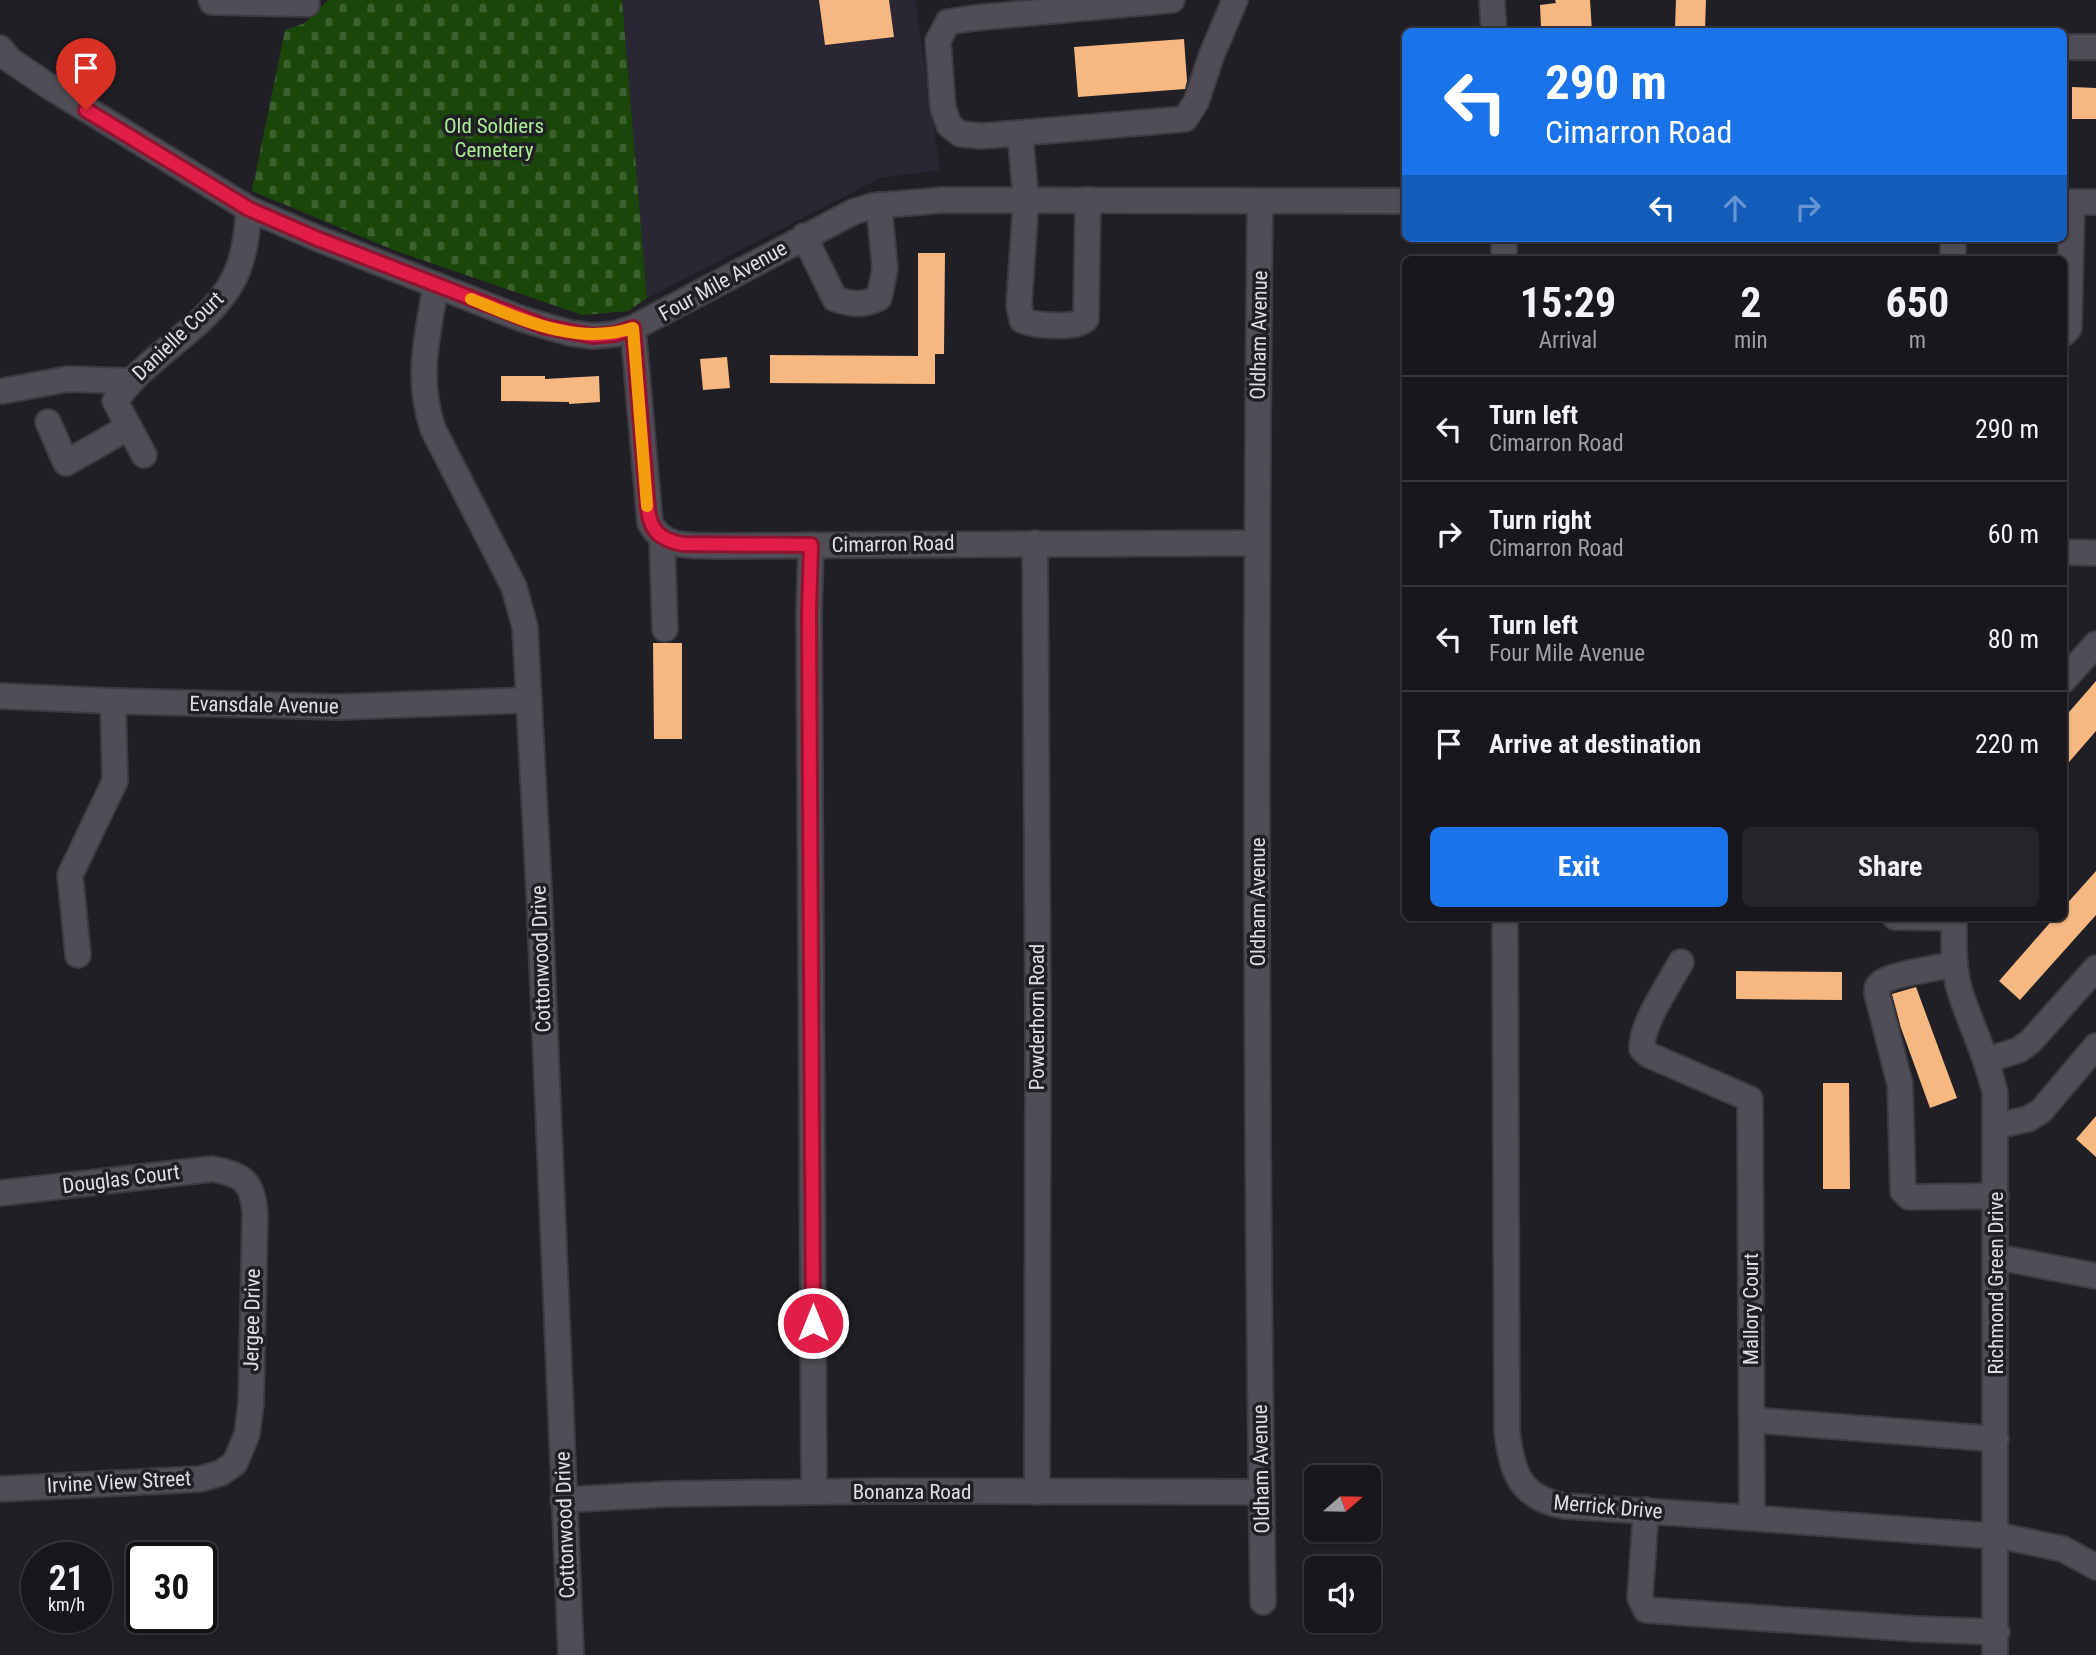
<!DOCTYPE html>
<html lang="en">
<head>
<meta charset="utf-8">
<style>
  body { margin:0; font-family:"Roboto Condensed",sans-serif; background:#262429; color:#f1f3f6; height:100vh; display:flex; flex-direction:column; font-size:26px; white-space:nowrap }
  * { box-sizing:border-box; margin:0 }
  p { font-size:23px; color:#9f9fa3 }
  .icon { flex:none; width:38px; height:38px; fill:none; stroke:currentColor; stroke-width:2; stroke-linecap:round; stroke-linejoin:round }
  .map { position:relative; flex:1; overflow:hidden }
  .side { position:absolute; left:1402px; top:256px; width:665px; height:665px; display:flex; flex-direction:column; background:#19171c; border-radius:10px; box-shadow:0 2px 5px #0004,0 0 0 2px #37363b }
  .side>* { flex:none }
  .top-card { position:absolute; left:1402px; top:28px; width:665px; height:214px; border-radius:10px; box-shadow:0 2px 5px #0004,0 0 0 2px #37363b; background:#1a73e8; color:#fff; overflow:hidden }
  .needle { width:46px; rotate:70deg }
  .controls { position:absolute; left:1304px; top:1465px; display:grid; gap:14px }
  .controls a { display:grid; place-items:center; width:77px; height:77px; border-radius:10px; background:#19171c; box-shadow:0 2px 5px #0004,0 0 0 2px #37363b; font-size:35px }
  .speed { position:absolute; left:21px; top:1542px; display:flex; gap:14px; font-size:35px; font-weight:700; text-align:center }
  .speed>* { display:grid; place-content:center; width:91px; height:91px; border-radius:50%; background:#19171c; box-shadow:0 2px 5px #0004,0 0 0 2px #37363b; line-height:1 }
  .speed small { font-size:18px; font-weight:400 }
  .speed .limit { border:4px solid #111; border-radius:10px; background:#fff; color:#111 }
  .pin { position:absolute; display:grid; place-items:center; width:60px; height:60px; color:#fff; margin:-72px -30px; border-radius:50% 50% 50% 0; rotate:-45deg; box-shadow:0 0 7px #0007 }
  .pin .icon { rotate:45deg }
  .me { position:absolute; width:77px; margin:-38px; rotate:0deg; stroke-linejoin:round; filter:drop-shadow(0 0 5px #0008) }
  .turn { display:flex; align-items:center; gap:24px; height:147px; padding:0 28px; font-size:32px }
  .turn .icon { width:91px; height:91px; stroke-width:2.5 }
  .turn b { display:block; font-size:49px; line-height:60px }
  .lanes { display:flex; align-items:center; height:66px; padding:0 28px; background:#0003; justify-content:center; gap:35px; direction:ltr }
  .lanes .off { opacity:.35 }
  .eta { display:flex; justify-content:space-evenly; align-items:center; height:119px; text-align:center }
  .eta b { font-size:42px; font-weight:700; line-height:49px }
  .action { display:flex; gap:14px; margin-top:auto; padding:14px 28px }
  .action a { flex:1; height:80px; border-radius:10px; background:#1a73e8; color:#fff; font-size:28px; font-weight:700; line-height:80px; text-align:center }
  .action a+a { background:#262429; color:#f1f3f6 }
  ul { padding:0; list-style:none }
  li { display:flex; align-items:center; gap:21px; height:105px; padding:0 28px; border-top:2px solid #37363b }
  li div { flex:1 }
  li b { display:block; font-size:26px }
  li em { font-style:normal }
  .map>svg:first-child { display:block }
  .built { fill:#2a2634 }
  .cemetery { fill:url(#cemetery-stones) }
  .building { fill:#f6b880 }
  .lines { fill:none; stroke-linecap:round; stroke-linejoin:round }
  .minor-casing { stroke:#3d3b42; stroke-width:28 }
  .minor { stroke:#504d56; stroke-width:24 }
  .route-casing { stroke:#92132f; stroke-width:18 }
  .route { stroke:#e11d48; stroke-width:12 }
  .slow { stroke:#f59e0b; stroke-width:12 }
  .labels { text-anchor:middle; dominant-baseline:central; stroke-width:7; stroke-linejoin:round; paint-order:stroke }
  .park-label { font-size:21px; fill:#abed97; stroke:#211f26 }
  .street-label { font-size:21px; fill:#dfdee3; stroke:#211f26 }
</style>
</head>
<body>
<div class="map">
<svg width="2096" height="1655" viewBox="0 0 2096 1655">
  <defs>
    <pattern id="cemetery-stones" width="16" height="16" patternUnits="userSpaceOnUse" patternTransform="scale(1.75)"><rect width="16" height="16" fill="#1b460a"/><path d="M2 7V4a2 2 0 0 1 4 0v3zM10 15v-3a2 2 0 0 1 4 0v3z" fill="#3c602e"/></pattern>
  </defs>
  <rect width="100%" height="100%" fill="#211f26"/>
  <path class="built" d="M622,0H915L940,170L880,178L647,298Z"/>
  <path class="cemetery" d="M328,0H622L647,298L628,311L582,315L396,251L252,191L285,30L305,23Z"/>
  <g class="building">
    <path d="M819,0H889L894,37L825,45Z"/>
    <path d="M1555,0H1590L1592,32H1557V26L1541,27L1540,5L1556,3Z"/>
    <path d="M1676,0H1706L1705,29L1675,28Z"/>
    <path d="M1184,39L1187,81L1185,89L1078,97L1074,47Z"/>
    <path d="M2072,87L2096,88V119H2072Z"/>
    <path d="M918,253H945L944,354H935V384L770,383V355L918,356Z"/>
    <path d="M727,357L730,388L703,390L700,359Z"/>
    <path d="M501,376H545V379L599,376L600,402L569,404V402L501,401Z"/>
    <path d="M653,643H682V739H654Z"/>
    <path d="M2096,681V731L2063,769V719Z"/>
    <path d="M2096,871V915L2020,1000L1999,981L2055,917H2063V908Z"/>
    <path d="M1736,971L1842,972V1000L1736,999Z"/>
    <path d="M1916,987L1957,1098L1930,1108L1901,1028L1892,994Z"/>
    <path d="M1823,1083H1849L1850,1189H1823Z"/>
    <path d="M2096,1116V1157L2076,1139Z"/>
  </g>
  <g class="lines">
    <defs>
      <g id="minor">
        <path d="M211,0L212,2L307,4"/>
        <path d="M1492,0L1494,32"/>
        <path d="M2063,47H2096"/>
        <path d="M0,48L10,60L47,85L249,209L319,239L522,319L570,333L593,336L615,334L633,328L853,212L872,206L944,200L1405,201"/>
        <path d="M1020,133L1185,119L1196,102L1212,54L1235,0"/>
        <path d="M1088,200L1086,319C1076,329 1035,326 1022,320L1019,305L1026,200L1020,133L982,136L960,134L949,125L943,108L938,41L948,22L974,18L1172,0"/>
        <path d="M1260,202C1255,668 1256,1136 1263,1602"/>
        <path d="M2063,202H2096"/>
        <path d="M804,236L835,299C851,304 863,306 879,298L885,269L879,205"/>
        <path d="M1504,238V259"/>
        <path d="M1953,238V259"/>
        <path d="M436,285C427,336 416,379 433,429L514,587L525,627L539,891L571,1655"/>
        <path d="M633,328L650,523C665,550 692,545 720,546L1256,543"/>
        <path d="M2063,334L2069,328L2072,202"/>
        <path d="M3,391L68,379L131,381"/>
        <path d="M48,422L66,463L129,427"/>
        <path d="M144,455L115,401C124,390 133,378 144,369C174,341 212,318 232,282C244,261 247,234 249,209"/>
        <path d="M662,538L665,629"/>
        <path d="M1035,543L1038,1025L1037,1492"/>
        <path d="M811,545L809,613L814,1492"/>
        <path d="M2063,552L2096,553"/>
        <path d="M2063,681L2096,644"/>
        <path d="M0,696L113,701L339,707L529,700"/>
        <path d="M1505,917L1507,1431C1512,1473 1520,1498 1565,1506L1752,1518L2006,1537L2063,1549L2096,1567"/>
        <path d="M1895,917L1954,918"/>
        <path d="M1954,917C1954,941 1953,966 1959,988C1970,1024 1987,1056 1995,1093V1655"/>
        <path d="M78,955L70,875L115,781L113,701"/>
        <path d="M1681,962C1669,984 1641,1024 1642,1049L1649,1055L1750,1099L1752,1518"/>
        <path d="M1955,964C1940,968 1890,974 1881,983C1876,987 1877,988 1877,994L1900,1084L1903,1191L1909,1197L1996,1196"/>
        <path d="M1987,1060L2019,1050L2031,1041L2096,968"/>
        <path d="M1996,1126L2028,1119L2041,1111L2096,1046"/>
        <path d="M0,1193L212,1169C243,1174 253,1182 255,1214L251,1403L247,1434L235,1463L221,1473L200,1479L0,1489"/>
        <path d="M1997,1257L2096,1276"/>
        <path d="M1752,1420L1996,1439"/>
        <path d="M563,1500L667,1494L875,1491L1261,1492"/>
        <path d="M1646,1510L1640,1598L1646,1610L1917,1629L1997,1632"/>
      </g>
    </defs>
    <use href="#minor" class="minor-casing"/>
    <use href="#minor" class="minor"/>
  </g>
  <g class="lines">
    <defs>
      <path id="route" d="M86,110L249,209L318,239L546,327L593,336L615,334L633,328L648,510C651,532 661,540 683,544L811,545L809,613L813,1323"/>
    </defs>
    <use href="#route" class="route-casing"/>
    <use href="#route" class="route"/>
    <path class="slow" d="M471,299C523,320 576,346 633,328L647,506"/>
  </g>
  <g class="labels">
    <g class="park-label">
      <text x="494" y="126">Old Soldiers<tspan x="494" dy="24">Cemetery</tspan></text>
    </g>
    <g class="street-label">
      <text transform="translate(723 281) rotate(-29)">Four Mile Avenue</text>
      <text transform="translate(1259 335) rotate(-89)">Oldham Avenue</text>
      <text transform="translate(178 336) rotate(-44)">Danielle Court</text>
      <text transform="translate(893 544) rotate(-1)">Cimarron Road</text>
      <text transform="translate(264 705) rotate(1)">Evansdale Avenue</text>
      <text transform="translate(1258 902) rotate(-90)">Oldham Avenue</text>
      <text transform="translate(541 959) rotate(-92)">Cottonwood Drive</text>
      <text transform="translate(1037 1017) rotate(-90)">Powderhorn Road</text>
      <text transform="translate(121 1179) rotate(-7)">Douglas Court</text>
      <text transform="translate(1996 1283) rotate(-90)">Richmond Green Drive</text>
      <text transform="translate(1751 1309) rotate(-90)">Mallory Court</text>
      <text transform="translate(252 1320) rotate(-89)">Jergee Drive</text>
      <text transform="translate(1261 1469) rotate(-91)">Oldham Avenue</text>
      <text transform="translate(119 1482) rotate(-3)">Irvine View Street</text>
      <text x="912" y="1492">Bonanza Road</text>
      <text transform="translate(1608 1507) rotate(5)">Merrick Drive</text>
      <text transform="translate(565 1525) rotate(-92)">Cottonwood Drive</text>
    </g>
  </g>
</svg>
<div class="controls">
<a><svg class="needle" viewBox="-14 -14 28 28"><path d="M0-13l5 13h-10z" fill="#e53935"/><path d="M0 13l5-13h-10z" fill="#9f9fa3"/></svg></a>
<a><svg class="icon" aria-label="sound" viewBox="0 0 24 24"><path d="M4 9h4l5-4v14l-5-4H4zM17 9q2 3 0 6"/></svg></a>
</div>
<div class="speed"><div>21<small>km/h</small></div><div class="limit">30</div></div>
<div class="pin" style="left:86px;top:110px;background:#d93025"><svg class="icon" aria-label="arrive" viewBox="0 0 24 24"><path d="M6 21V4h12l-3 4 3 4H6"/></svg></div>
<svg class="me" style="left:813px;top:1323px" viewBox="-20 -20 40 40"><circle r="17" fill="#e11d48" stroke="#fff" stroke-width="3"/><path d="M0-11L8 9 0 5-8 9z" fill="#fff"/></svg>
<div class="top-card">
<div class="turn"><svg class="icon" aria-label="left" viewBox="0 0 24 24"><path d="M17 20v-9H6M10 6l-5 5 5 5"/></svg><div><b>290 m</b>Cimarron Road</div></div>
<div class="lanes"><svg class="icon" aria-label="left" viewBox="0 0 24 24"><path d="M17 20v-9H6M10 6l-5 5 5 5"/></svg><svg class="icon off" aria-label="ahead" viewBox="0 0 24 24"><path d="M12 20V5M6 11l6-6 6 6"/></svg><svg class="icon off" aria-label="right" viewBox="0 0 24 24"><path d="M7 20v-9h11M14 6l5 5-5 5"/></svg></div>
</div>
<section class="side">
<div class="eta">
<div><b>15:29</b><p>Arrival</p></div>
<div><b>2</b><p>min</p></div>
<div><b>650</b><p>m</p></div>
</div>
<ul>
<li><svg class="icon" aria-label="left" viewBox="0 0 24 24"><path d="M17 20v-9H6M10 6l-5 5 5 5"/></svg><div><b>Turn left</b><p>Cimarron Road</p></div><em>290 m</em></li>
<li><svg class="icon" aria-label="right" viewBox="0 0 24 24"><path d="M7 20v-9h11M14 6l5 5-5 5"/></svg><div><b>Turn right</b><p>Cimarron Road</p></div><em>60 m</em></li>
<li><svg class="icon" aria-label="left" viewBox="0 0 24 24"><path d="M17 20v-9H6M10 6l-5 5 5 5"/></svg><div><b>Turn left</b><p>Four Mile Avenue</p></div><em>80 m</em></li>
<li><svg class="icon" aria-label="arrive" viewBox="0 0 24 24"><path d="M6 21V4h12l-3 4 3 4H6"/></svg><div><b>Arrive at destination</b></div><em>220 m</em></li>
</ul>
<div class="action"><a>Exit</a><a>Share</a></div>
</section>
</div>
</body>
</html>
